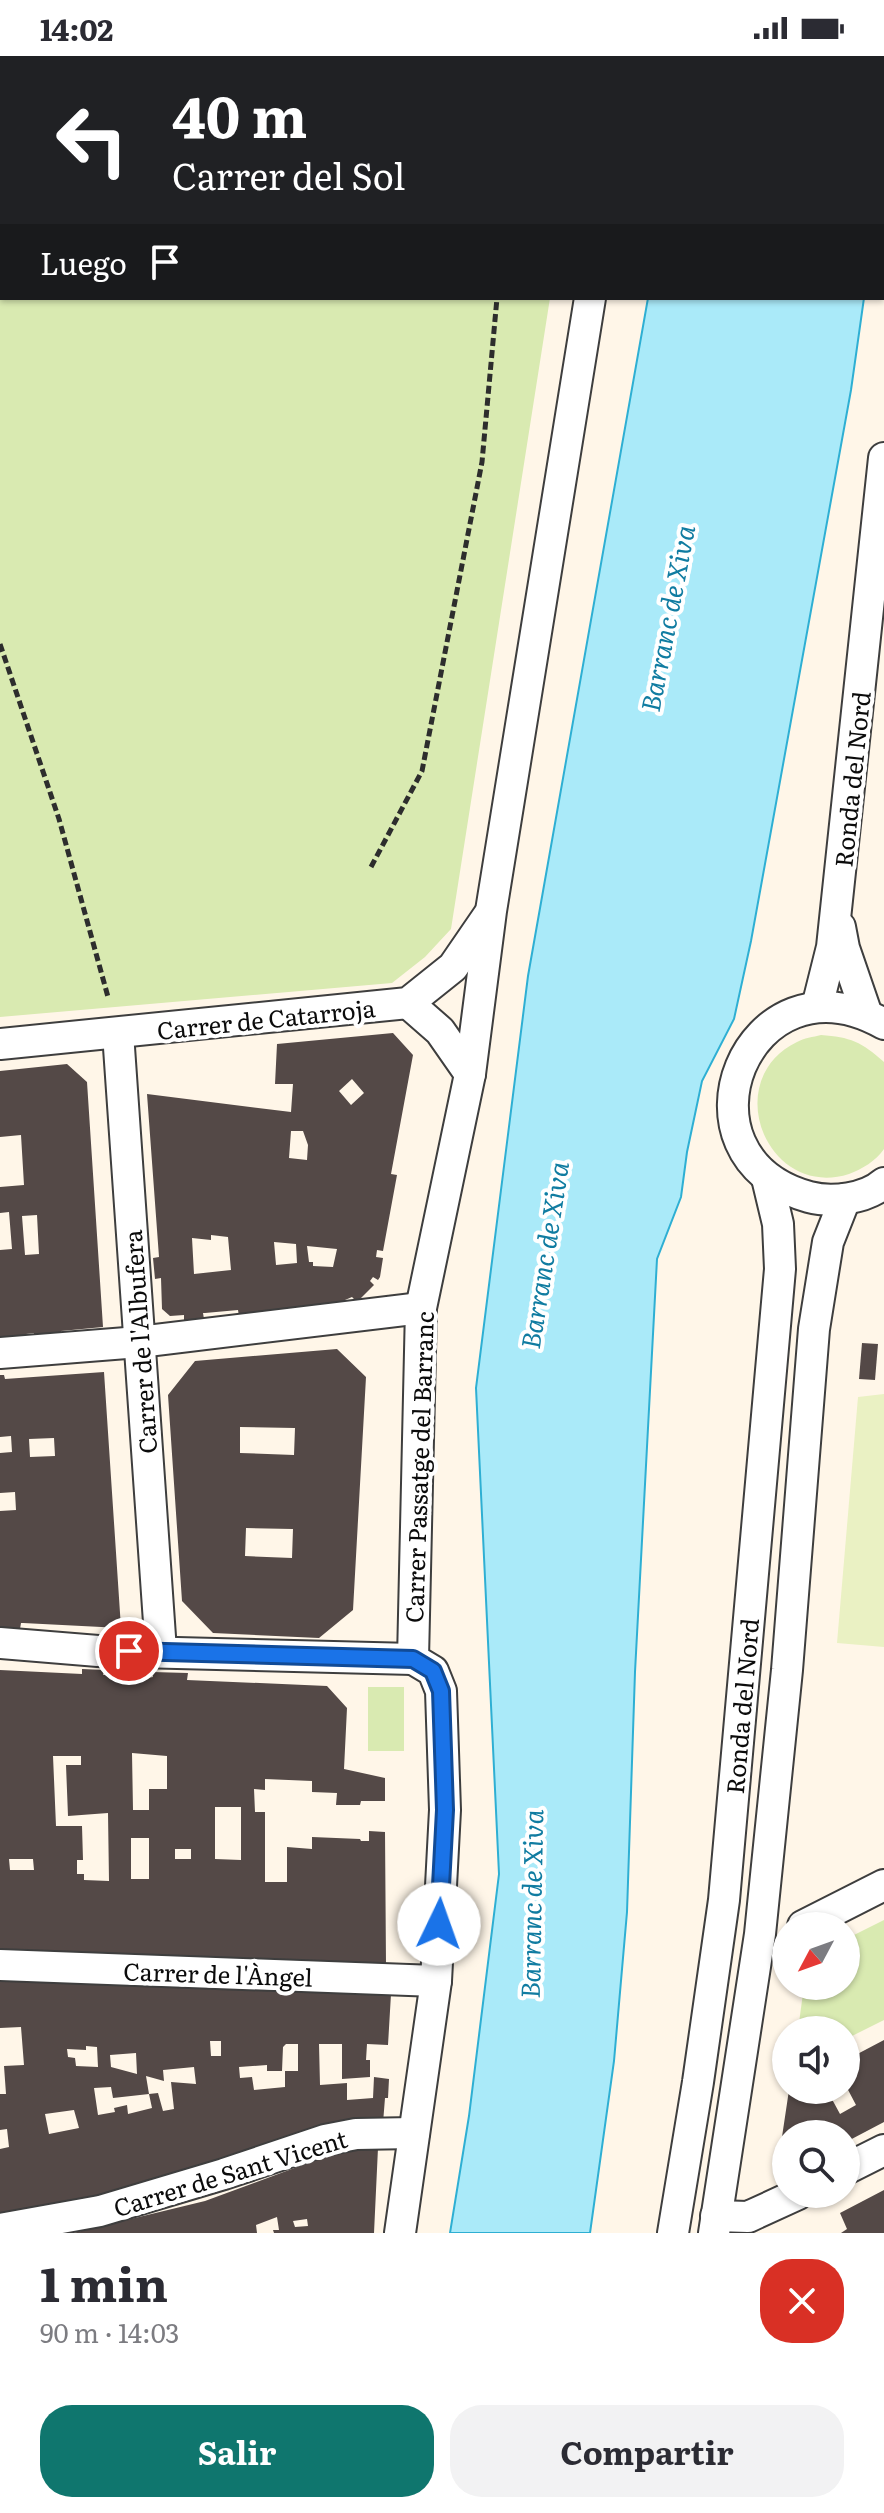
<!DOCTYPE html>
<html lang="es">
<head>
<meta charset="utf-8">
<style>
  body { margin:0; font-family:Literata,serif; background:#f2f2f3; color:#2b2b33; height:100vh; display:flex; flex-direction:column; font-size:30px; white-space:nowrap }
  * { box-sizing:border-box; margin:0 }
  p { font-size:26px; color:#7c7c81 }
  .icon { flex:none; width:44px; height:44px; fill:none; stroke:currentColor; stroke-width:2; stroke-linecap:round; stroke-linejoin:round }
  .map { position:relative; height:2177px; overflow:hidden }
  .details { display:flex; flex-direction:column; background:#fff; flex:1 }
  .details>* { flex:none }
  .banner { position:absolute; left:0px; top:0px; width:884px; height:244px; box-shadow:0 2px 6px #0004; background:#202124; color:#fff; overflow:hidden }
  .needle { width:52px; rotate:229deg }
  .controls { position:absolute; left:772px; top:1856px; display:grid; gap:16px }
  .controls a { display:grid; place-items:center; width:88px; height:88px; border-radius:50%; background:#fff; box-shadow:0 2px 6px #0004; font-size:40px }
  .pin { position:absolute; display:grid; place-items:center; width:68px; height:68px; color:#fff; margin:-34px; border:4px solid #fff; border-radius:50%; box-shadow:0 2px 8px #0007 }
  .me { position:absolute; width:88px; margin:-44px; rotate:3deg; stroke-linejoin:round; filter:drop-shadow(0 0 6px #0008) }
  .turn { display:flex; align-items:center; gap:28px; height:168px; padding:0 40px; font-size:36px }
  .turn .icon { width:104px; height:104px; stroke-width:2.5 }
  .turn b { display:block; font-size:56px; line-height:68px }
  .then { display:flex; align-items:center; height:76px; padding:0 40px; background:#0003; gap:16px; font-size:30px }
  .round { display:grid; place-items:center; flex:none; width:84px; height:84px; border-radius:32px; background:#f2f2f3 }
  .overview { display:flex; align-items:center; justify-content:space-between; height:136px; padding:0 40px }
  h1 { font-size:48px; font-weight:700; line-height:60px }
  .cta { display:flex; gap:16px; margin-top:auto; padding:16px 40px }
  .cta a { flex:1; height:92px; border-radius:32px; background:#0f766e; color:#fff; font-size:32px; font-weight:700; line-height:92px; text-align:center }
  .cta a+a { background:#f2f2f3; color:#2b2b33 }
  .status { display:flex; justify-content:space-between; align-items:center; height:56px; padding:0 40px; background:#fff; direction:ltr }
  .status svg { height:22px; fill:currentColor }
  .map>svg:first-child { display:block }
  .green { fill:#d9eab1 }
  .pitch { fill:#eaf1c3 }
  .water { fill:#aaeaf9; stroke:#2eafd3; stroke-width:2 }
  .building { fill:#544947; fill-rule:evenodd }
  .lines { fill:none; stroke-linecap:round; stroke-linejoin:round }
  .street-casing { stroke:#3e3e3e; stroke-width:34 }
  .path { stroke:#2d2d2d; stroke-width:5; stroke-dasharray:8 4; stroke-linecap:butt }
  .street { stroke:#fff; stroke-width:30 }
  .rail { stroke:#c01d43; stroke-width:6 }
  .route-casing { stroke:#114b97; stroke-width:20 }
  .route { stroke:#1a73e8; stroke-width:14 }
  .labels { text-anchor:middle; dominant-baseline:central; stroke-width:8; stroke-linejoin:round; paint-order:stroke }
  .street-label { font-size:24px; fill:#0b0b0b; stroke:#fff }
  .water-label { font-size:26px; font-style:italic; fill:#107ca1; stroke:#fff }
</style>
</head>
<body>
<div class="status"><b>14:02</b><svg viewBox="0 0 49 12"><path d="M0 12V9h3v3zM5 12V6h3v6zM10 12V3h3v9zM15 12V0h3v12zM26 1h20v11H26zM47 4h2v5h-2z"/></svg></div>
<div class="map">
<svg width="884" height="2177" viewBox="0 0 884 2177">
  <rect width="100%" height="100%" fill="#fff6e8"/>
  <g class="green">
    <path d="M153,0H589V2H148Z"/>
    <path d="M2,66V242H550L451,873L425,901L392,927L0,961V67Z"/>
    <path d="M821,979C850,981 862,986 884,1006V1093C876,1105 862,1113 849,1118C767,1144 719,1024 797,986C804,982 813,981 821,979Z"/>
    <rect x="368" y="1631" width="36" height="64"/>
    <path d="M884,1864V1964L846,1983V1974H798L804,1930H846V1883Z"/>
  </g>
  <path class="pitch" d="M884,1338V1591L837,1587L858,1341Z"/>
  <g class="water">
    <path d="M691,0H884V111L882,125V2H691Z"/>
    <path d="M648,242H864L851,334L751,885L734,963L702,1025L687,1096L681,1141L657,1203L635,1616L627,1856L614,2005L590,2177H450L469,2060L499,1818L476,1332L528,920Z"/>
  </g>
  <g class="building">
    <path d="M393,977L413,999L391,1118L397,1119L383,1195L377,1194L376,1201L383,1202L380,1221L378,1224L373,1221L370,1225L374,1229L357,1246L352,1241L345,1244V1250L239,1260L238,1254L205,1257H203L204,1263L184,1265V1259L170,1260L162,1253L161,1222L155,1223L153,1202L159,1201L147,1038L291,1056L293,1028H275L277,988ZM352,1023L364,1037L351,1049L339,1035ZM291,1075H303L308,1089L307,1104L289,1102ZM211,1179L228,1181L231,1214L194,1218L192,1182L211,1184ZM274,1186L296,1188L297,1207L276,1209ZM307,1190L337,1193L333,1211L313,1210V1206H309Z"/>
    <path d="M67,1008L87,1026L103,1271L61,1275L62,1280L34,1283V1277L26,1278V1283L0,1286V1194L12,1193L9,1156L0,1157V1131L24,1129L21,1079L0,1081V1015ZM37,1159L39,1198L25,1199L22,1160Z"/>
    <path d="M862,1287L878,1288L875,1324L859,1323Z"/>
    <path d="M337,1293L366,1321L353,1554L319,1582L213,1577L182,1545L168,1339L195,1305ZM240,1371L295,1372L294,1399L240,1397ZM246,1472L293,1473L292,1502L245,1500Z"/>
    <path d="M104,1316L121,1572L23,1567H21L20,1573L0,1572V1455L16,1454L15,1436L0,1437V1397L12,1396L11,1380L0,1381V1319H4L5,1323ZM54,1382L55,1400L30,1401L29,1383Z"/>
    <path d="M82,1613L104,1614L103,1619H111L110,1614L146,1616V1621L148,1622L153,1621L152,1616L188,1617L187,1624L327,1630L347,1652L344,1713L385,1722V1745H361L360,1749H336L337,1737L312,1736V1725L265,1723V1734L254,1733L255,1756H265V1826H287V1791L312,1793V1781L360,1783L361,1785H369V1775L385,1776L386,1909L0,1893V1614L82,1618ZM132,1697L167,1700V1733H149V1754H133ZM53,1700H81V1709H66L68,1760L108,1757L109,1825L84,1824V1818H77V1804H83L82,1770H56ZM215,1751H241V1804L215,1803ZM131,1782H149V1823H131ZM175,1793H191V1803H175ZM9,1803H33L34,1814H10Z"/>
    <path d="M0,1923L391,1938L388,1989L367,1988L366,2004H370V2021L342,2023V1988H319L320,2029L347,2027V2044L373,2042L374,2021L389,2023L388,2042H385L383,2067L126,2134L0,2159V2093L9,2091L7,2073L0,2074V2038H6L4,2010L24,2009L21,1971L0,1972ZM210,1985H221V2000H211ZM286,1988H298V2015H285V2031L254,2034L252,2021L240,2022L239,2011L267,2009V2015H282L283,1991ZM86,1990L97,1991L98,2011L76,2010L75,2002L68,2001L67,1993L86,1994ZM136,1997L137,2018L111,2011L110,1999ZM194,2011L196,2028L171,2026L174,2053L163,2055L158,2037L149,2038L152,2052L128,2058L127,2049L114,2052L115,2056L98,2059L94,2032L111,2031L113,2042L149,2038L146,2020L164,2025L163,2014ZM74,2054L79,2072L49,2078L45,2058Z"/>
    <path d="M884,1984V2066L846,2086V2078H786V2116L776,2121L789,2034H827L840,2058L856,2049L846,2030V2004Z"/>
    <path d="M378,2092L374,2177H274L273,2174H279L277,2161L256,2169L257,2177H73L205,2145L343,2094ZM307,2163L308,2170L295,2171L293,2165Z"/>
    <path d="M884,2134V2177H841L847,2173L840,2157Z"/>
  </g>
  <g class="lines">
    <defs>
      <g id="street">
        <path d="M627,2V0"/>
        <path d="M840,871L844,892L867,959"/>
        <path d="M408,947L440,975L470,1018"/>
        <path d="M817,951L832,891L884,402"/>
        <path d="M884,968C747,891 664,1101 809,1141C832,1147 866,1143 884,1127"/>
        <path d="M118,977L161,1595"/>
        <path d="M0,988L408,947L453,911L488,860"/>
        <path d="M0,1297L139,1286L421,1252"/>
        <path d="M0,1587L98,1595L413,1603"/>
        <path d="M803,1870L884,1829"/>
        <path d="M0,1909L436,1925"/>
        <path d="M846,2113L884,2094"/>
        <path d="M716,2160L748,2161L798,2138"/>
        <path d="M0,2173L100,2155L224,2118L325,2084L356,2078L414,2077"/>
        <path d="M400,2177L436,1925L445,1754L441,1635L433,1615L413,1603L421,1252L470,1018L491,855L590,242"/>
        <path d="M673,2177L698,2026L724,1844L780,1213L778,1168L767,1122"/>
        <path d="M714,2177L760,1878L787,1614L814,1273L828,1186L845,1143"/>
      </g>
    </defs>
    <use href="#street" class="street-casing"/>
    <g class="path">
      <path d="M482,0L484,2"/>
      <path d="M288,2L292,0"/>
      <path d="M0,147L2,146"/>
      <path d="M0,588L59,763L108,941"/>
      <path d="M371,811L422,715L482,406L497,242"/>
    </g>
    <use href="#street" class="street"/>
    <g class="rail">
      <path d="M23,2L28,0"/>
      <path d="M82,2L86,0"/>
      <path d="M0,12L2,11"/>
      <path d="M0,36H2"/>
    </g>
  </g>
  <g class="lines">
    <defs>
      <path id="route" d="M129,1595L413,1603L433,1615L441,1635L445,1754L439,1868"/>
    </defs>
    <use href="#route" class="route-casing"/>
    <use href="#route" class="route"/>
  </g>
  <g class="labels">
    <g class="street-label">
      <text transform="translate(851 723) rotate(-84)">Ronda del Nord</text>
      <text transform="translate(266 962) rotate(-6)">Carrer de Catarroja</text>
      <text transform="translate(139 1286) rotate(-94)">Carrer de l'Albufera</text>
      <text transform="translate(418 1411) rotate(-88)">Carrer Passatge del Barranc</text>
      <text transform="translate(741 1650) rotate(-85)">Ronda del Nord</text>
      <text transform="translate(218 1917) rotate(2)">Carrer de l'Àngel</text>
      <text transform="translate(230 2116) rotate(-17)">Carrer de Sant Vicent</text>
    </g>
    <g class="water-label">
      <text transform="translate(666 562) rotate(-79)">Barranc de Xiva</text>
      <text transform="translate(543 1199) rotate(-81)">Barranc de Xiva</text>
      <text transform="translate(530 1848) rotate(-89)">Barranc de Xiva</text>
    </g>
  </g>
</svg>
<div class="controls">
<a><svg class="needle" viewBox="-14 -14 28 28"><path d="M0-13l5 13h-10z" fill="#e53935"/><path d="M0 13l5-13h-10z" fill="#7c7c81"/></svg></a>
<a><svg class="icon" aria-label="sound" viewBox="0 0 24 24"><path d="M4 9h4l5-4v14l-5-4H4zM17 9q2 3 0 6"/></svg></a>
<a><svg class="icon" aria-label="search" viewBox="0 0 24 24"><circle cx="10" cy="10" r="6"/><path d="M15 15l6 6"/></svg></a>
</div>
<div class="pin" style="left:129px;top:1595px;background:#d93025"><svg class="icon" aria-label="arrive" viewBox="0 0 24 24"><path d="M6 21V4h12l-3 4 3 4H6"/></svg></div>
<svg class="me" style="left:439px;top:1868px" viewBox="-20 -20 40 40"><circle r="19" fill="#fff"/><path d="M0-13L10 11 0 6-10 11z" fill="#1a73e8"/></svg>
<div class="banner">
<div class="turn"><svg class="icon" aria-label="left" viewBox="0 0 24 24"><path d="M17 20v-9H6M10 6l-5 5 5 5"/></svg><div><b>40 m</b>Carrer del Sol</div></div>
<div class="then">Luego<svg class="icon" aria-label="arrive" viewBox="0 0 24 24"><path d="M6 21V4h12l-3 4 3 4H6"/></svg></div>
</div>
</div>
<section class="details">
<div class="overview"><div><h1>1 min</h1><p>90 m · 14:03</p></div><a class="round" style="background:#d93025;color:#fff"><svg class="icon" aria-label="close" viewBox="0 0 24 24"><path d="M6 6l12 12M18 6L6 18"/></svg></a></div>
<div class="cta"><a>Salir</a><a>Compartir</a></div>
</section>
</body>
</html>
